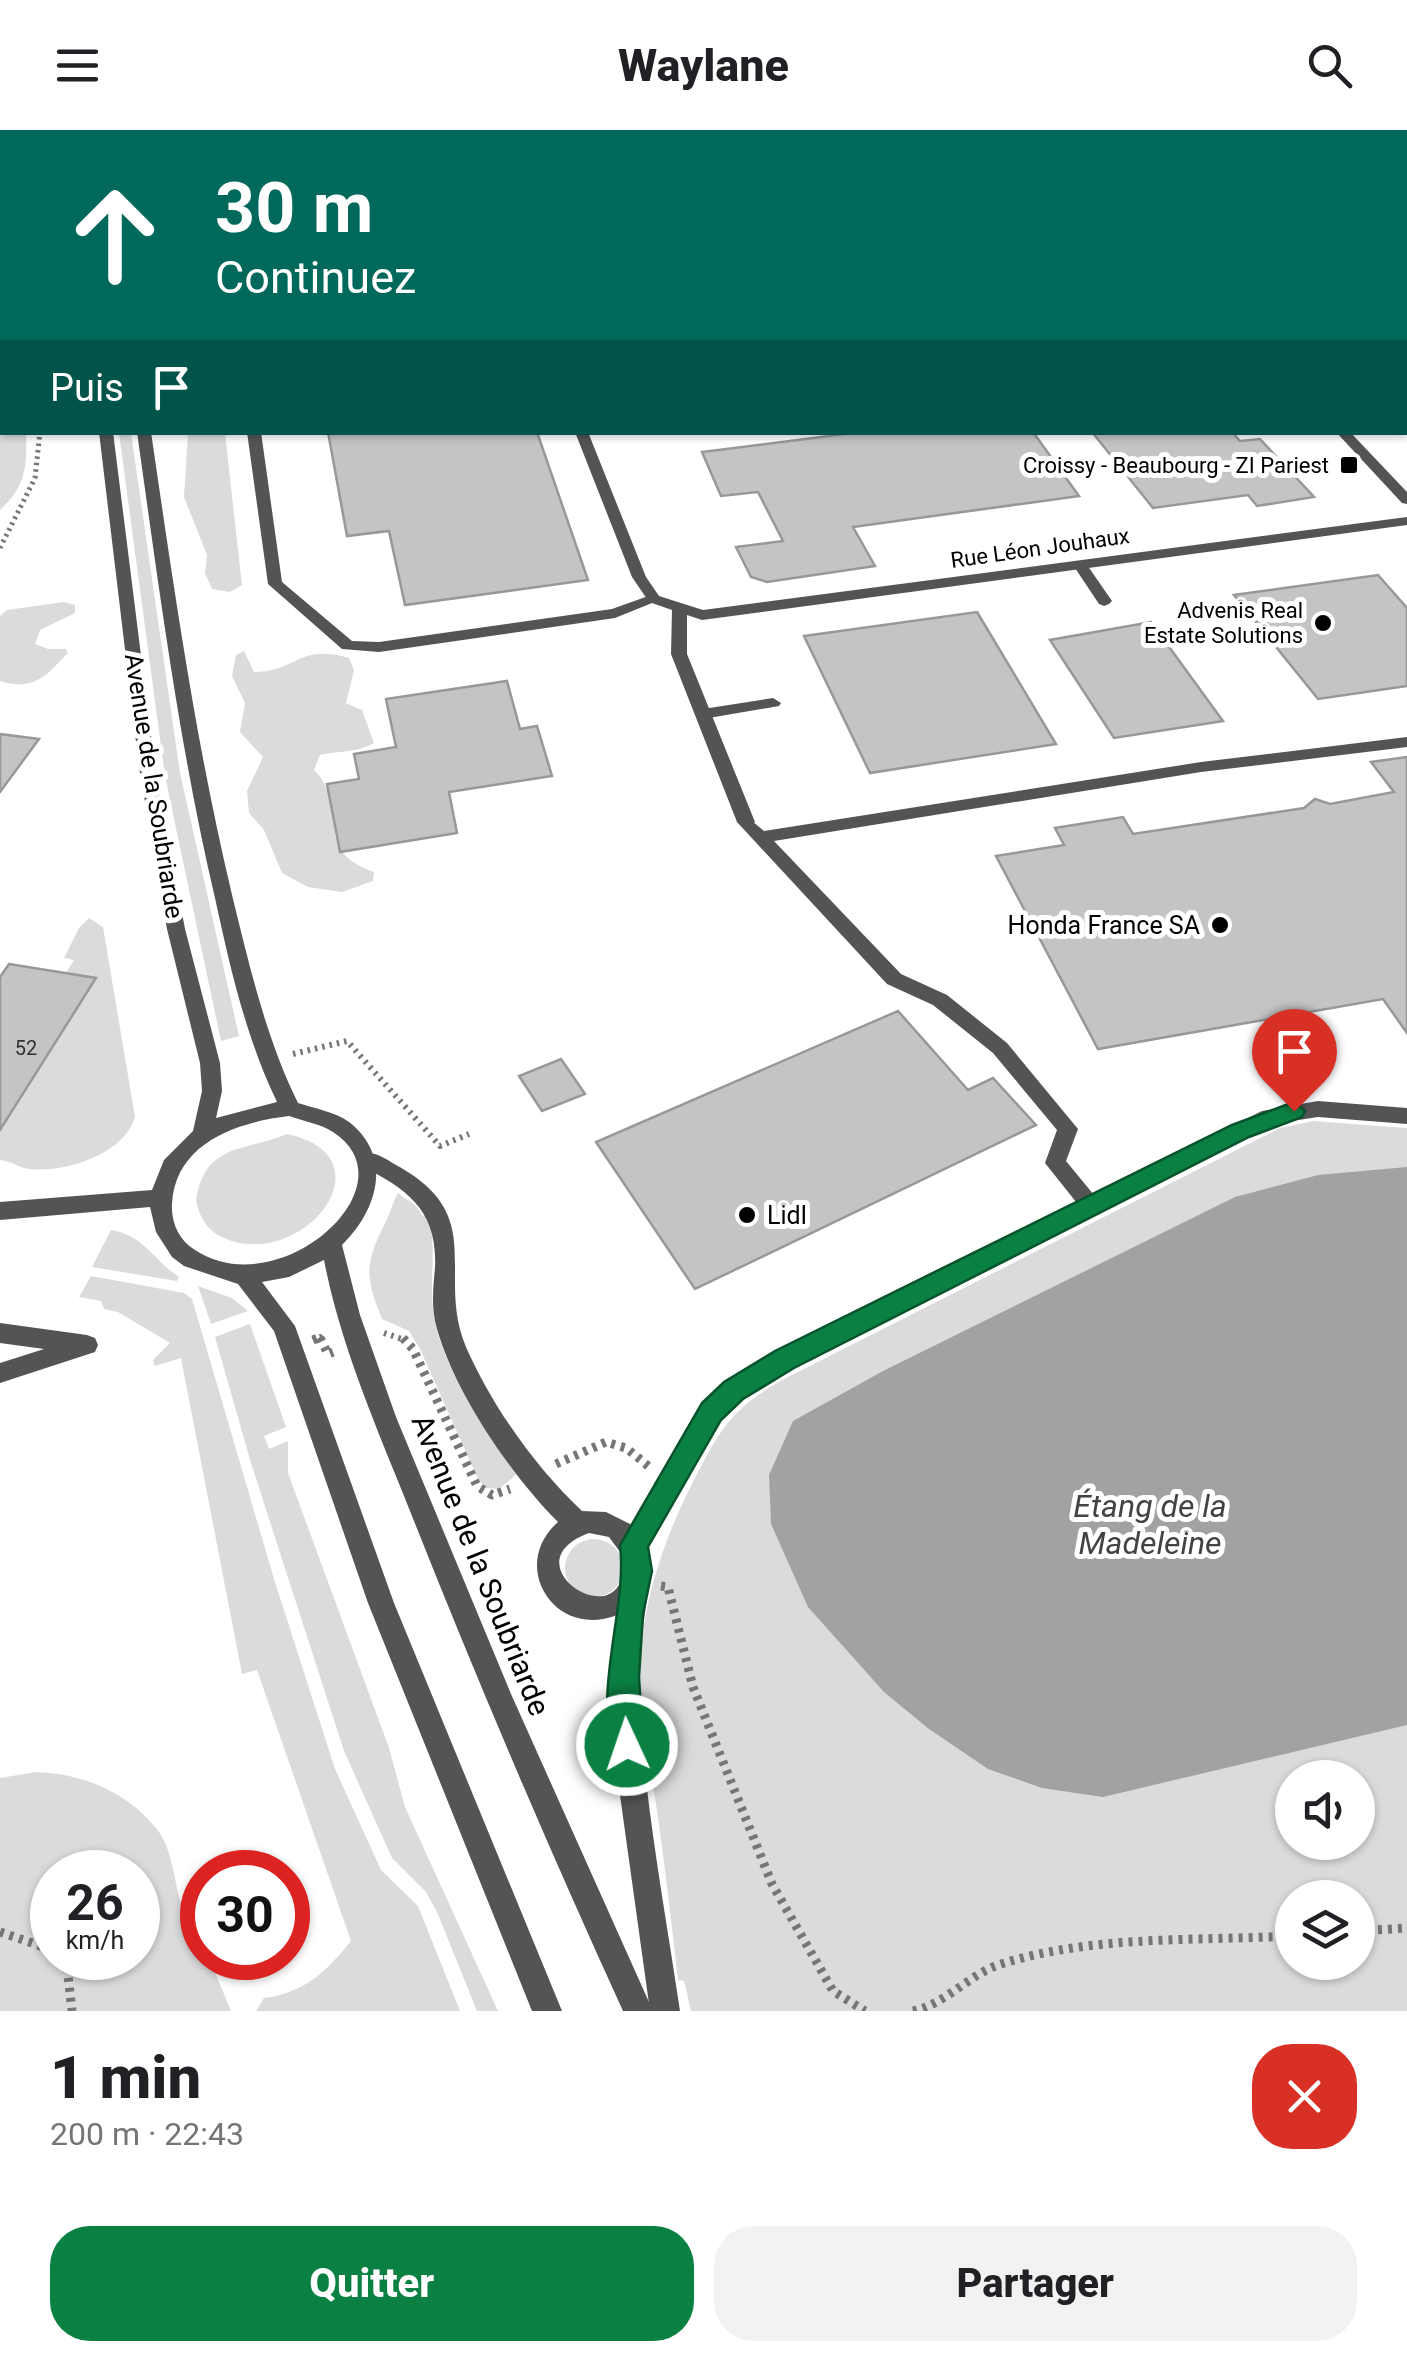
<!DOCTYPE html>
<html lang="fr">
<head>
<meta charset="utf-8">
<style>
  body { margin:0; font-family:Roboto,sans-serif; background:#f2f2f2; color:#202124; height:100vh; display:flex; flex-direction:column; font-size:38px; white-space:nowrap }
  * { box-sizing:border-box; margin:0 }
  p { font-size:32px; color:#757577 }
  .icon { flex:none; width:55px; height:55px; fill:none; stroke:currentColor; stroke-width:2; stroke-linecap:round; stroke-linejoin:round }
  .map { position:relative; height:1881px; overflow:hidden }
  .drawer { display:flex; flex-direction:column; background:#fff; flex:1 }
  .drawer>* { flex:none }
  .banner { position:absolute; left:0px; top:0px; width:1408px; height:305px; box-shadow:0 2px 8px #0004; background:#00695c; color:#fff; overflow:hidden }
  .buttons { position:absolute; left:1275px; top:1630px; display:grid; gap:20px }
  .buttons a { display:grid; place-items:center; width:100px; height:100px; border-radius:50%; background:#fff; box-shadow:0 2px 8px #0004; font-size:50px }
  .speed { position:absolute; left:30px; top:1720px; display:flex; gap:20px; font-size:50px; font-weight:700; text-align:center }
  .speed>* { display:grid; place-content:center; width:130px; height:130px; border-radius:50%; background:#fff; box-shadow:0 2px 8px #0004; line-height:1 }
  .speed small { font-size:25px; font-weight:400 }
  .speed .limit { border:15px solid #d22; background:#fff; color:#111 }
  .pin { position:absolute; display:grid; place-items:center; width:85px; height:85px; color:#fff; margin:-102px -42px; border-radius:50% 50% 50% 0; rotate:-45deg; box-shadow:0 0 10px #0007 }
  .pin .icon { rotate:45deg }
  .me { position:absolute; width:110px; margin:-55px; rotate:357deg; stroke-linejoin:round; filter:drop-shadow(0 0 8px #0008) }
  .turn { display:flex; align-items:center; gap:35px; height:210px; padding:0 50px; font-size:45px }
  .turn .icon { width:130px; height:130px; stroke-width:2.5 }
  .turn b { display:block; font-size:70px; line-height:85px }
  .then { display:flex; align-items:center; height:95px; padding:0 50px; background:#0003; gap:20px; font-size:38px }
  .round { display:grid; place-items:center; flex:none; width:105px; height:105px; border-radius:40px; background:#f2f2f2 }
  .head { display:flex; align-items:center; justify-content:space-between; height:170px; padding:0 50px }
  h1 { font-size:60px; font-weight:800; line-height:75px }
  .cta { display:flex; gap:20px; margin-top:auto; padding:20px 50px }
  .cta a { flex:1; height:115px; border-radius:40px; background:#0b8043; color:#fff; font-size:40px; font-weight:800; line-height:115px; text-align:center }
  .cta a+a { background:#f2f2f2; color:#202124 }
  header { display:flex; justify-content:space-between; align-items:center; height:130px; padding:0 50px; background:#fff; font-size:45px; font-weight:800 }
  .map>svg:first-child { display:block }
  .green { fill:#dbdbdb; fill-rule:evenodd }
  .water { fill:#a2a2a2 }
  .building { fill:#c4c4c4; stroke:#989898; stroke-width:2.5 }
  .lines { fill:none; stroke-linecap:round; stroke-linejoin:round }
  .path-far2 { stroke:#767676; stroke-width:5; stroke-dasharray:2.5 4; stroke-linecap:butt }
  .path-far1 { stroke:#767676; stroke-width:6; stroke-dasharray:2.5 5; stroke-linecap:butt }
  .path { stroke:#767676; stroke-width:9; stroke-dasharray:4 6; stroke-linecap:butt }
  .service { fill:#545454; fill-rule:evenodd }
  .minor { fill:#545454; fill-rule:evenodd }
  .tertiary { fill:#545454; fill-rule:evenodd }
  .route { fill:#0b8043; stroke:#07532c; stroke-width:2.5 }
  .poi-dot { fill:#000; stroke:#fff; stroke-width:4 }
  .labels { text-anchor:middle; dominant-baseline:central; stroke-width:10; stroke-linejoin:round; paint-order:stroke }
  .number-label { font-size:20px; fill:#313131 }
  .far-poi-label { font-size:22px; fill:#000; stroke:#fff; text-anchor:end }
  .far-street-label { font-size:22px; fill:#000; stroke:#fff }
  .street-label { font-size:25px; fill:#000; stroke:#fff }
  .poi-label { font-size:25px; fill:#000; stroke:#fff; text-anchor:end }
  .near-street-label { font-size:30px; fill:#000; stroke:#fff }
  .near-water-label { font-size:32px; font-style:italic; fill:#434343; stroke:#fff }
</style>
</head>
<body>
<header><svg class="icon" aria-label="menu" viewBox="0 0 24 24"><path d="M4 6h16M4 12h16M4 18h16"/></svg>Waylane<svg class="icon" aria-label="search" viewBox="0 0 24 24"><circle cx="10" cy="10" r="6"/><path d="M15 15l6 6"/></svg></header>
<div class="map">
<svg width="1407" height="1881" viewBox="0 0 1407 1881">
  <rect width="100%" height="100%" fill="#fff"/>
  <g class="green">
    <path d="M0,228L2,302L26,303C27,337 26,356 0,380Z"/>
    <path d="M119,303H131L180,643L239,906L221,911L165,646Z"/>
    <path d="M188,303H225L242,455L230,462L212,459L205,443L207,425L184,367Z"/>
    <path d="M64,472L75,475V483L40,500L35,514L48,519H66L68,523C46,545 35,562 0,551V486L7,480Z"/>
    <path d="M244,521L254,542C297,542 298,513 349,528L354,540L346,573L362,580L374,613C353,624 342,620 320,625L314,640C353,680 309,719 374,742L373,751L342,762L308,757L282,743L264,700L249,683L247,661L263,627L240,602L245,573L232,546L236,525Z"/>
    <path d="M89,788L103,797L135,987C124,1024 66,1043 29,1039C18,1038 12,1031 0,1030V994L7,989L96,849L66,843L74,830L64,828L79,798Z"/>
    <path d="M1313,991L1407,998V1881H691L684,1851L678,1850C671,1789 664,1728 655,1667C653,1652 646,1638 644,1623C630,1524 647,1444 691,1356C719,1301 729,1280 784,1249L1280,998ZM1292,1648H1358V1712H1292ZM1292,1768H1358V1832H1292Z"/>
    <path d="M287,1004C391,1026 307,1137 229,1110C209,1103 200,1090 196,1070C205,1013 244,1022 287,1004Z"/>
    <path d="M398,1063L415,1075L423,1086L428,1084C438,1119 428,1150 434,1185C442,1243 488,1295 518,1343L499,1359L486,1358L478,1349L420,1219L409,1201L382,1189C364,1144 365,1134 386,1091C391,1082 393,1071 398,1063Z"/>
    <path d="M111,1100C144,1105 153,1130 179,1147L177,1151L92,1137Z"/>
    <path d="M91,1146L184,1163L192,1169L274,1449L335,1639L381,1740L418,1776L460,1881H256L264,1868C304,1863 326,1842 351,1811L257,1540L242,1544L181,1228L155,1236L153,1230L170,1213L118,1182L104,1179L101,1171L79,1167Z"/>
    <path d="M198,1156L232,1168L248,1181L211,1194Z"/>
    <path d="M250,1194L286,1297L264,1306L269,1319L288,1311V1343L389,1618L405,1677L498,1881H477L437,1782L426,1762L392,1728L344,1621L251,1333L215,1207Z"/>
    <circle cx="594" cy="1438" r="29"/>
    <path d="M36,1642C82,1643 130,1663 159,1702C172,1721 174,1748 180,1770C187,1791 202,1804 202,1828H209L231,1881H0V1648ZM52,1742H138V1828H52Z"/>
  </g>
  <path class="water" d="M1407,1037V1595L1103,1667L1042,1658L988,1639L929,1599L884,1562L808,1477L771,1394L769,1345L793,1291L883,1241L1235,1067L1318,1045Z"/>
  <g class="building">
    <path d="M328,302H537L588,450L405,475L389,401L347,406Z"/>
    <path d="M860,302H1033L1079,366L853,397L875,436L767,452L751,447L736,417L783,411L758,362L721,366L702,322Z"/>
    <path d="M1092,302H1232L1240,311L1260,309L1314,367L1257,376L1248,365L1153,378Z"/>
    <path d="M1378,445L1407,478V556L1318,569L1234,465Z"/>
    <path d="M977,482L1056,614L870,643L804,506Z"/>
    <path d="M1151,492L1223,591L1114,608L1050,510Z"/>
    <path d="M507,551L520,599L537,596L552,646L449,662L457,703L340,722L327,654L359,649L354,624L396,617L386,569Z"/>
    <path d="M0,604L39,609L0,662Z"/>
    <path d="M1407,627V903L1383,869L1098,919L996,726L1064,715L1055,698L1123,687L1133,704L1304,678L1315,669L1330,674L1394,662L1371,632Z"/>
    <path d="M9,834L96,848L0,1000V847Z"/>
    <path d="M898,881L968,960L993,948L1036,995L695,1159L596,1012Z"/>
    <path d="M561,929L585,964L542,981L519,946Z"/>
  </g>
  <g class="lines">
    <path class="path-far2" d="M0,418L35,348L40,302"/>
    <g class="path-far1">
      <path d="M293,924L347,911L440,1016L469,1004"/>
      <path d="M384,1203L405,1210"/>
      <path d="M313,1210L320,1207L322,1210"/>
    </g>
    <g class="path">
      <path d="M320,1208L328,1224L333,1222"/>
      <path d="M403,1208L413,1219L477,1356L492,1365L510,1359"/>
      <path d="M313,1210L318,1208"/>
      <path d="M556,1334L606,1312L626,1318L652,1339"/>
      <path d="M661,1456L668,1457L693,1557L772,1754L833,1861L865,1881"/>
      <path d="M1358,1801L1407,1798"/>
      <path d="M0,1802L52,1820"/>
      <path d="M66,1828L72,1881"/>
      <path d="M913,1881C946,1874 969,1844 1001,1834C1093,1805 1196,1811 1292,1806"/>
    </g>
    <g class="service">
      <path d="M1338,0H1350L1351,2H1340Z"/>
      <path d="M1407,1V7H1405V2H1401Z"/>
      <path d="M1405,48H1407L1405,55Z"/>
      <path d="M1405,229L1407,230V239L1405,238Z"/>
      <path d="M1405,286L1407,287V296L1405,295Z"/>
      <path d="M247,302H261L282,452L352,511L379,512L612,479L654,464L662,469L615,488L379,522L342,519L268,454Z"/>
      <path d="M1080,431L1085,432L1112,471L1109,474L1104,476L1099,474L1073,435Z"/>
      <path d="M773,568L781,573L779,576L703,589L695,584L703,579Z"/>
      <path d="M1407,607V617L1201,642L774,711L901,844L947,865L1007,913L1078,999L1066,1031L1103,1076L1100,1082L1092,1085L1084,1082L1045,1033L1057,1000L993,923L933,875L887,854L737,692L746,686L764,701L1201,632Z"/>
      <path d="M0,1193L87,1205L95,1208L98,1215L95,1222L0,1253V1233L44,1219L0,1213Z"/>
    </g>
    <g class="minor">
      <path d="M1042,0H1053L1054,2H1044Z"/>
      <rect x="1405" y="24" width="2" height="6"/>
      <path d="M575,302H588L646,447L659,466L703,480L1407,387V395L702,490L687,485V524L755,692L746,698L737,692L671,524L672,480L649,472L632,447Z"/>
      <path d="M1336,302H1350L1407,362V374L1402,373Z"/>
      <path d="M1318,971L1407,978V994L1318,987L1273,994L761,1253L720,1288L646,1418C656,1448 636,1517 638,1554C643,1664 664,1773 680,1881H650L613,1615L611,1547L617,1485C555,1510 508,1436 558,1392C511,1345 455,1263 437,1199C431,1179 433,1158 435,1138C438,1081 408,1059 361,1036L358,1030L361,1024C373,1020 385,1028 396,1035C490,1086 435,1143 466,1217C492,1276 535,1337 582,1381L606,1382L632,1395L704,1274L745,1239L1262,981ZM589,1403L609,1407L623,1426C632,1514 503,1435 589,1403Z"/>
    </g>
    <g class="tertiary">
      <path d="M61,0H72L73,2H63Z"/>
      <rect x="94" y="0" width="10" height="2"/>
      <path d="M99,302H113L155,637L185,799L220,933L222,961L216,988L277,972C246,908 230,837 215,768C179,615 159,458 137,302H151C174,459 196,615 233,769C250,838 266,908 298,973C313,978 336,982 349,992C394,1027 377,1081 342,1115L360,1185L396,1287L511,1564L653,1881H623C550,1721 481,1560 416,1396C382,1309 342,1223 324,1130L289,1147L262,1152L295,1196L394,1473L562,1881H532L368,1473L274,1201L238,1154L184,1136L172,1127L156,1102L150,1077L0,1090V1072L152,1060L164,1030L193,1001L202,961L200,933L167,799L139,637ZM289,986C303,991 321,994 333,1002C415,1055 280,1176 195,1120C179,1110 171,1093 172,1074C175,1013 237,992 289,986Z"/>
    </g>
  </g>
  <path class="route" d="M1294,972L1305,981L1302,987L1249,1007L794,1238L743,1269L721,1290L648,1417L652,1441L643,1484L639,1547L643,1615L638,1626L627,1631L616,1626C591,1565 628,1477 620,1415L702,1273L724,1252L775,1221L1232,995Z"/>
  <g class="poi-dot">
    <rect x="1339" y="325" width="20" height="20" rx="5"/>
    <circle cx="1323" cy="493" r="10"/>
    <circle cx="1220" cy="795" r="10"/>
    <circle cx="747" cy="1085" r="10"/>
  </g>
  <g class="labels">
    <g class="number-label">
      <text x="26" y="918">52</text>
    </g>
    <g class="far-poi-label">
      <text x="1329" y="335">Croissy - Beaubourg - ZI Pariest</text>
      <text x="1303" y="480">Advenis Real<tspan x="1303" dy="25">Estate Solutions</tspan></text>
    </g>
    <g class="far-street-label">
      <text transform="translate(1040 418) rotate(-8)">Rue Léon Jouhaux</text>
    </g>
    <g class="street-label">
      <text transform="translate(154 656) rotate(81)">Avenue de la Soubriarde</text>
    </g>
    <g class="poi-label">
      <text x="1200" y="795">Honda France SA</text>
      <text x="767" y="1085" text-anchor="start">Lidl</text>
    </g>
    <g class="near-street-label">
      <text transform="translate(481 1435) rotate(68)">Avenue de la Soubriarde</text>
    </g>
    <g class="near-water-label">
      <text x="1150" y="1376">Étang de la<tspan x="1150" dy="37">Madeleine</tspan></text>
    </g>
  </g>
</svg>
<div class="buttons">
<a><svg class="icon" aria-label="sound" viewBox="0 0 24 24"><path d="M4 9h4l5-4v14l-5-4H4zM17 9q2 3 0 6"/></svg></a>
<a><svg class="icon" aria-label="layers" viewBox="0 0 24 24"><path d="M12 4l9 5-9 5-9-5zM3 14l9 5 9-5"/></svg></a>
</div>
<div class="speed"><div>26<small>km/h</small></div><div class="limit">30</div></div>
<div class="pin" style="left:1294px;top:981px;background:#d93025"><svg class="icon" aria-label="arrive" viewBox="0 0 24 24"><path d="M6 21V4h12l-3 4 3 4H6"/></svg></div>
<svg class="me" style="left:627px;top:1615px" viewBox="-20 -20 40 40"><circle r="17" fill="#0b8043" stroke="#fff" stroke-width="3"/><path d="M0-11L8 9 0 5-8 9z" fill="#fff"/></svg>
<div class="banner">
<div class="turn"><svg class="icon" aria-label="ahead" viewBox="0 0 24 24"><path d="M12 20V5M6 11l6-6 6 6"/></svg><div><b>30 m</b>Continuez</div></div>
<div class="then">Puis<svg class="icon" aria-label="arrive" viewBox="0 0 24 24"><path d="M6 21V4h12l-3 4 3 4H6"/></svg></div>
</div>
</div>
<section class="drawer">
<div class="head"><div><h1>1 min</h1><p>200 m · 22:43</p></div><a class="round" style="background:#d93025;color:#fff"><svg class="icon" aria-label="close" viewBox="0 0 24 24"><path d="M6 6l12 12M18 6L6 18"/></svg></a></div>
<div class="cta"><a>Quitter</a><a>Partager</a></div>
</section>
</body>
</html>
